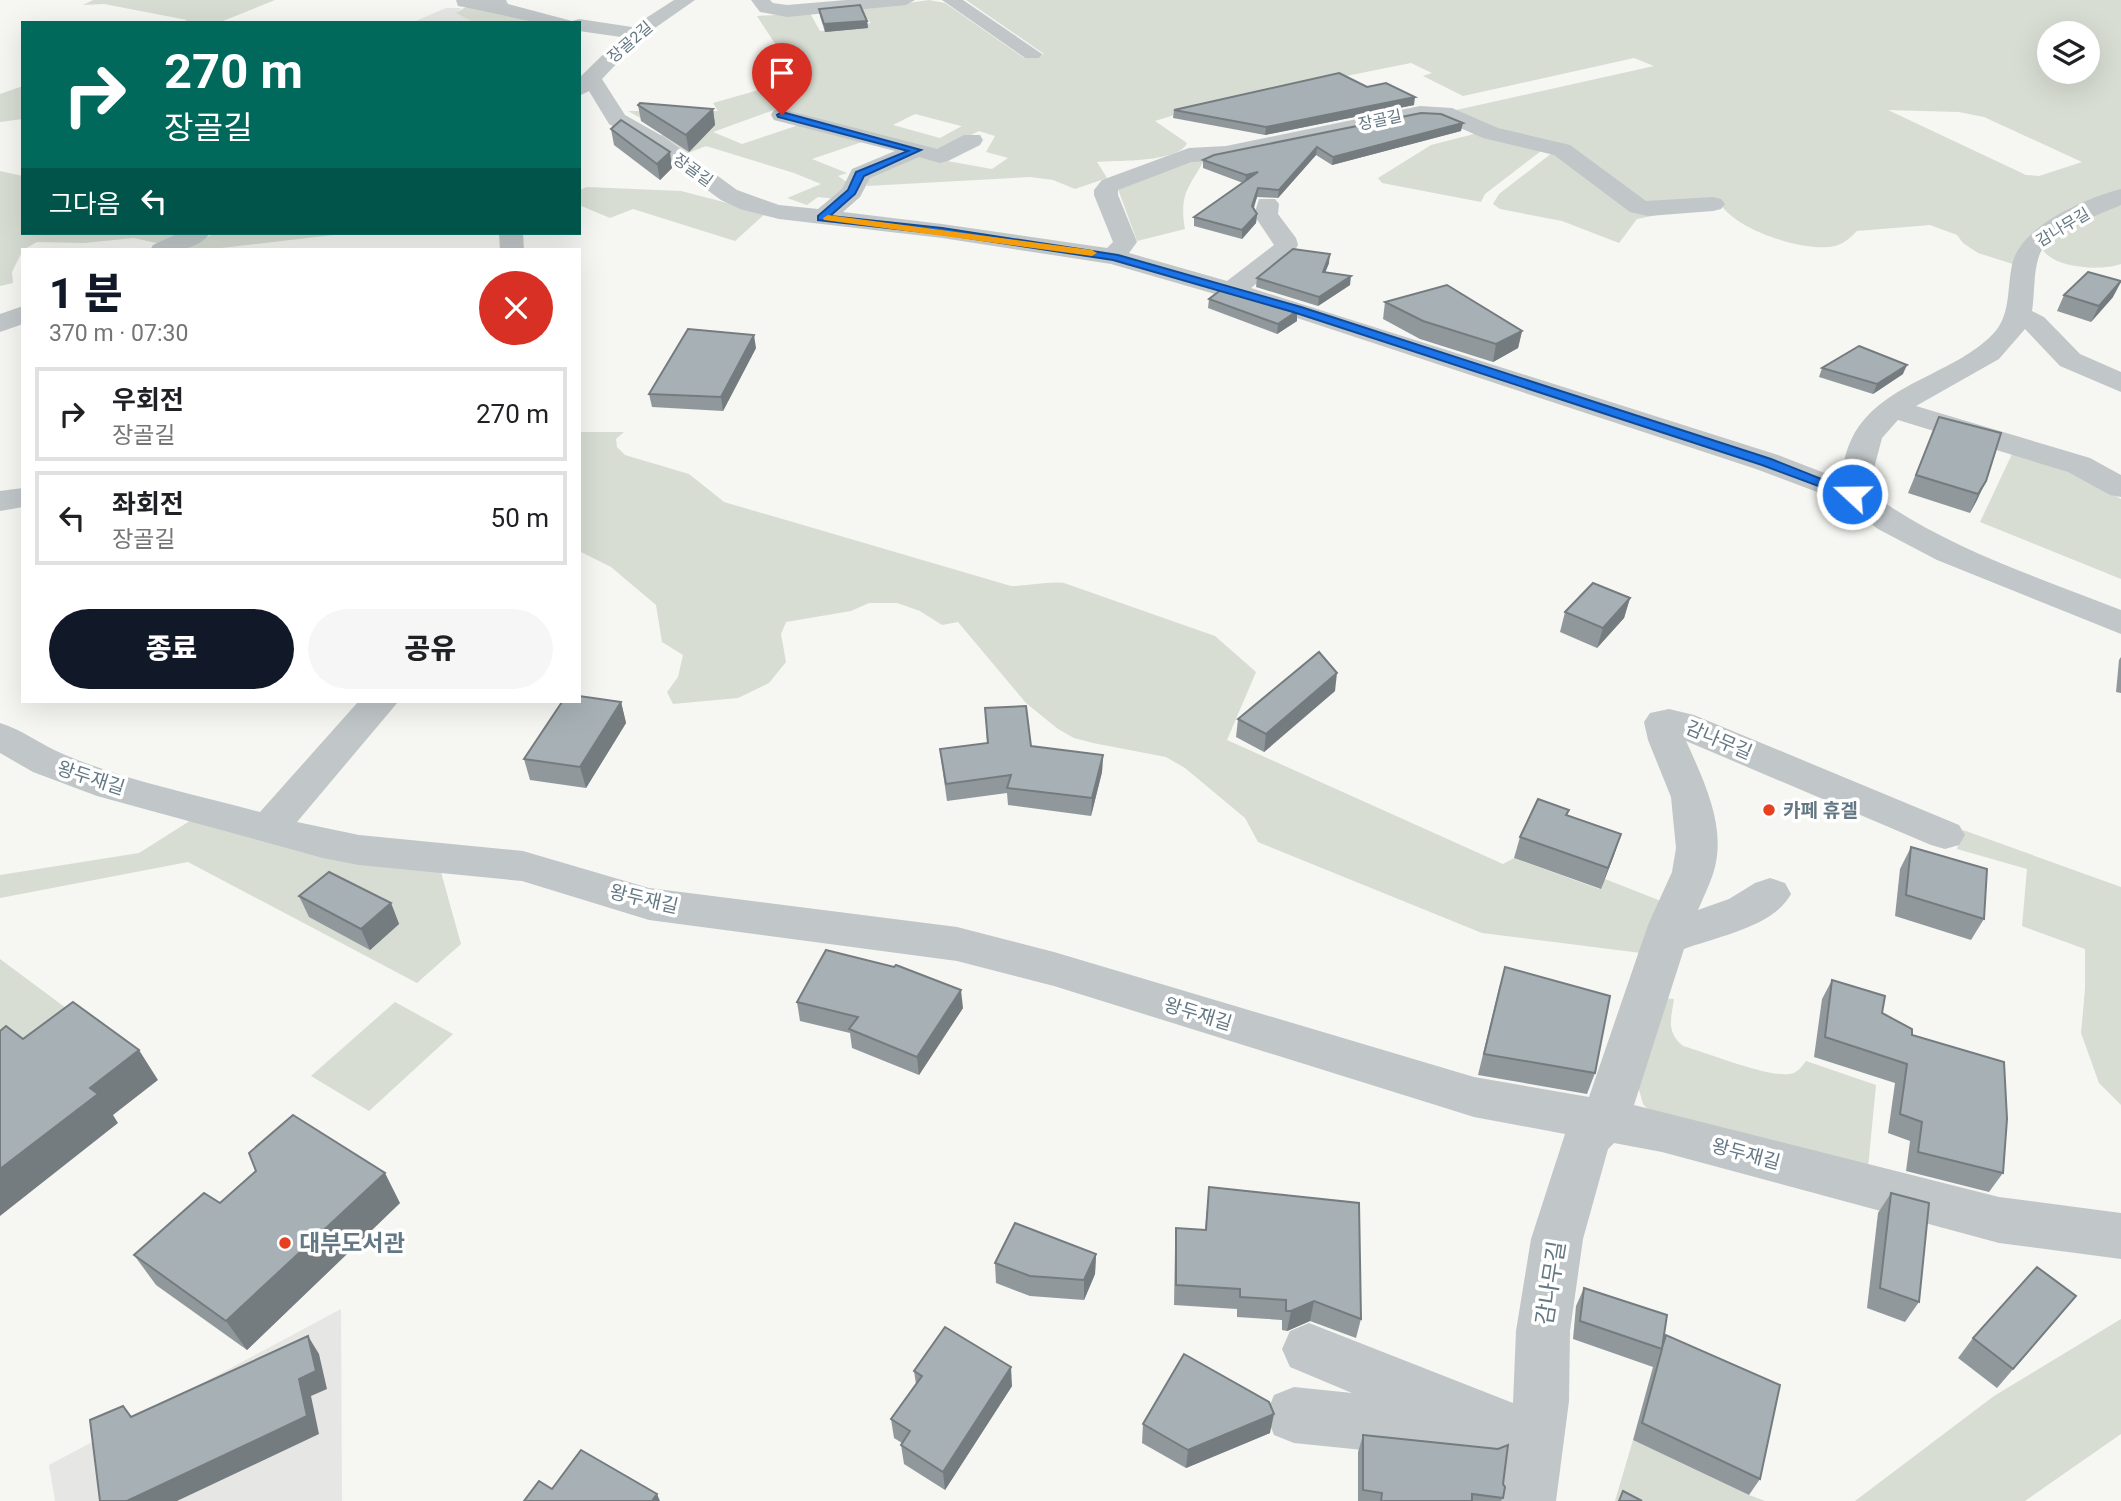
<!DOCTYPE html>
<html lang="ko">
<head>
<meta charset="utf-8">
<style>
  body { margin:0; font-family:Roboto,"Noto Sans KR",sans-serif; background:#f6f6f6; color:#202124; height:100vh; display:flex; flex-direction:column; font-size:26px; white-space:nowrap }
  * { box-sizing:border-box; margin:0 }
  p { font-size:23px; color:#757577 }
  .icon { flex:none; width:38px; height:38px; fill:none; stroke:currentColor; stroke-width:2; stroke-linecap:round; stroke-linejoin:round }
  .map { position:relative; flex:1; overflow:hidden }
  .details { position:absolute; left:21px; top:248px; width:560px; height:455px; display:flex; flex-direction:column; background:#fff; border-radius:0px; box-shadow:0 7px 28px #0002 }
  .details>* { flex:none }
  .guide { position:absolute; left:21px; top:21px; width:560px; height:214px; border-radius:0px; box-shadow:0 7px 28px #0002; background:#00695c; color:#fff; overflow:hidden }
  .controls { position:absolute; left:2037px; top:21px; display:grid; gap:14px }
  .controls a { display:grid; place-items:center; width:63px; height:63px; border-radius:50%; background:#fff; box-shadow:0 7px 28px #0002; font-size:35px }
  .pin { position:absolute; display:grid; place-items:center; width:60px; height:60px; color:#fff; margin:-72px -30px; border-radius:50% 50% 50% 0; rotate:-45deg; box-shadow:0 0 7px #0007 }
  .pin .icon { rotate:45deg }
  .me { position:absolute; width:77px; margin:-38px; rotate:291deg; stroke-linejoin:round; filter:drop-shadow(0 0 5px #0008) }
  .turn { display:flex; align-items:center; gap:24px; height:147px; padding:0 28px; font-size:32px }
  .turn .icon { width:91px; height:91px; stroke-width:2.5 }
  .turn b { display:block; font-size:49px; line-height:60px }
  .then { display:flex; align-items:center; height:66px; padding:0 28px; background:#0003; gap:14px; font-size:26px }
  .round { display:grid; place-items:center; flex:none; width:74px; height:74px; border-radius:37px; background:#f6f6f6 }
  .headline { display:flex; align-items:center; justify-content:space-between; height:119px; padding:0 28px }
  h1 { font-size:42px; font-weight:800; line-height:52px; color:#111827 }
  .primary-button { display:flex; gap:14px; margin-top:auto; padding:14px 28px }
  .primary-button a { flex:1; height:80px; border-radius:42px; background:#111827; color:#fff; font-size:28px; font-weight:800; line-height:80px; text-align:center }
  .primary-button a+a { background:#f6f6f6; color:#202124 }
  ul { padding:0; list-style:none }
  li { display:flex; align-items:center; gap:21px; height:94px; margin:0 14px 10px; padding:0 14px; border:4px solid #e0e0e0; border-radius:0px }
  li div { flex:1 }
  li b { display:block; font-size:26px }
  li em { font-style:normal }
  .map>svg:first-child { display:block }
  .built { fill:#e6e7e5 }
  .green { fill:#d7ddd3; fill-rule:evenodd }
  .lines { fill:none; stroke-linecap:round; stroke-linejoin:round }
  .minor { fill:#c1c6c8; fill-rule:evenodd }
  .wall { fill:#90989c }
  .shaded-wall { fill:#757c7f }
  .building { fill:#a7b1b5; stroke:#757c7f; stroke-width:2 }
  .route { fill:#1a73e8; stroke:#114b97; stroke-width:2 }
  .slow { fill:#f59e0b }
  .poi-dot { fill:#e74020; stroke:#fff; stroke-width:2.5 }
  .labels { text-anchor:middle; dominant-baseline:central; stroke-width:7; stroke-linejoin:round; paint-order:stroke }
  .far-street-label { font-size:16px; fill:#647884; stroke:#fff }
  .street-label { font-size:19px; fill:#647884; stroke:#fff }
  .poi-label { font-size:19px; font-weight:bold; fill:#647884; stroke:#fff; text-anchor:start }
  .near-poi-label { font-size:23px; font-weight:bold; fill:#647884; stroke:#fff; text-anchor:start }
  .near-street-label { font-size:23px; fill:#647884; stroke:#fff }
</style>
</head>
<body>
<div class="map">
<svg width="2121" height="1501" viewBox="0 0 2121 1501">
  <rect width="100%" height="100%" fill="#f6f6f2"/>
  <g class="built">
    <path d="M446,8H461L457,13L475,23H411Z"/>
    <path d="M341,1309L342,1501H55L49,1465Z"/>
  </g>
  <g class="green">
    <path d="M93,0H275L218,23H181L187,20L104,4L83,5Z"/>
    <path d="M929,0L945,3L1024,58L1044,54L966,0H2121V190L2027,240L2016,265L1978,253L1963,243L1957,235L1930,225L1857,231C1850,238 1845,243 1835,246C1805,253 1731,229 1718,200L1641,202L1570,149L1504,132L1456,110L1654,66L1634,58L1463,96L1423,76L1432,73L1411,63L1216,102L1155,121L1187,143C1179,163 1117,160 1097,162L1107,178L1075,189L1053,180L1030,177L867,186L868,176L919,156L992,169L1008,158L986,152L995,136L979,131L943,149H924L779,108L713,132L742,144L799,125L865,141L812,159L847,173L838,176L848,183L837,199L818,197L807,205L787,198L821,184L794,173L706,146L683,155L659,135H671L628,111H718L713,103L798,79L757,16L810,13L820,31L867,28L866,24L871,23L859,10ZM2049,33H2088V72H2049ZM1888,110L1959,112L1984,117L2082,162L2039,176L2026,175ZM915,114L961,126H962L940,138L893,125Z"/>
    <path d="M469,5L539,20L536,23H475L456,13Z"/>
    <path d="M23,86V119L0,122V94Z"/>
    <path d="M1478,133L1545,148L1485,194L1481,202L1382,183L1378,178L1431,145Z"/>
    <path d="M1552,153L1657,215L1637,219L1619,243L1562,221L1500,209L1493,204L1499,194Z"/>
    <path d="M1206,157C1189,188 1179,192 1185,229L1137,241L1118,189Z"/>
    <path d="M0,171L23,176V233H184L161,244L134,238L84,243L37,242L23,250L12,272L13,283L0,286Z"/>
    <path d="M587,187L681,191L766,213L735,241L633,209L610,218L579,205V190Z"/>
    <path d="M2121,201V264C2102,271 2052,269 2042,248L2058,231Z"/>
    <path d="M215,233H350L204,250H180Z"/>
    <path d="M579,432H624L616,439L617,447L625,455L689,474L724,502L1011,586C1029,586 1047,581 1064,583L1215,636L1256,672L1227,740L1503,864L1514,858L1599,889L1605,879L1666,903L1649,954L1482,933L1258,842L1245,818L1185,768L1166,757L1093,743L1074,738L1058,729L1026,703L958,622L942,625L920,611L897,603H869L851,611L786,622L781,634L786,662L769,683L738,698L673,704L667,692L678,677L683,655L662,642L656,605L611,567L579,551Z"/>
    <path d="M2013,452C2052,464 2087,478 2121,499V579L1980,522Z"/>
    <path d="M196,817L439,865L461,944L417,983L188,862L0,898V875L139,853Z"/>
    <path d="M1963,830L2121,887V1105L2099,1083L2081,1033L2085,989V949L2022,926L2027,869L1957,849Z"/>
    <path d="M0,959L70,1011L0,1061Z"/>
    <path d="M1661,998L1674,999C1671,1019 1666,1032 1683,1046C1708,1053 1766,1077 1789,1074C1798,1073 1801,1067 1806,1061L1876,1085L1867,1178L1654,1116L1643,1104L1638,1086Z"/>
    <path d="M395,1002L453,1034L369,1111L311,1076Z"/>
    <path d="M2121,1319V1434L2025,1501H1855L1994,1396Z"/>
    <path d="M1633,1440L1749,1495L1765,1501H1615Z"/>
  </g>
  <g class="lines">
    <g class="minor">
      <path d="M456,0H506L508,4L572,21L579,19L632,27L674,0H695L642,37L602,79L625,115L664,137L737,190L779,205L818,209L842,189L852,169L895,151L774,120L771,115L774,110L782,109L937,149L964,135H980L983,140L980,145L948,161L940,163L919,157L870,178L860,197L843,212L942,224L1107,248L1113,242L1094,195V190L1102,180L1189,148L1226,146L1420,106L1452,108L1498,128L1570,145L1646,201L1713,197L1721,199L1725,204L1721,209L1713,211L1648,216L1630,212L1554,155L1483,138L1440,119L1420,118L1226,160L1192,162L1118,190V195L1137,242L1129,253L1227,281L1274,245L1254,215L1259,199H1275L1279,204L1278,214L1296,238L1298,245L1292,255L1251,288L1778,455L1840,479C1843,465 1846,450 1852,438C1880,383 1951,376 1992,335C2011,317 2007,288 2012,265C2020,226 2086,198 2121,189V205C2099,215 2047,232 2039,256C2033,274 2035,293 2032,311L2044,317L2080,354L2121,372V392L2060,366L2025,329L1999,359L1916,406L2090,458L2121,475V497L2110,495L2068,472L1898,420L1882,438L1868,491C1943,547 2035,576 2121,610V634L1937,560L1878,529L1841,501L1756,469L1288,315L1111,264L942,238L779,219L740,209L721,200L648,147L609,124L589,91L579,96V78L621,37L579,31V23H539L464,7L458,6Z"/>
      <path d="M751,0H770L773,3L787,5L846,0H915L906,5L787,17L760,12Z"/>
      <path d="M942,0H963L1042,54L1039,58H1025Z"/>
      <path d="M179,233H210C197,252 169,251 150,250L153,245Z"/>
      <path d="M499,233H523L524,250H500Z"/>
      <path d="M23,306V324L0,332V314Z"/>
      <path d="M23,488V507L0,511V491Z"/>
      <path d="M358,702H398L297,822L359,835L523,851L649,888L957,927L1054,952L1474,1077L1589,1097L1648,925L1672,872L1676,848L1671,797L1648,740L1644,722L1650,713L1669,709L1694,715L1959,825L1965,835L1959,845L1945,849L1931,845L1686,741C1704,781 1728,829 1713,874C1709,886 1703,898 1698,910L1729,899L1755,883L1770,878L1785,883L1791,894C1773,927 1718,936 1684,949L1634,1105L1999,1197L2121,1213V1259L1999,1243L1662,1152L1614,1143L1608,1149L1583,1239L1570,1331L1569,1401L1556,1501H1498L1504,1458L1491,1463L1294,1443L1274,1435L1266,1415L1274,1395L1294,1387L1352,1393L1290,1367L1282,1349L1290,1331L1309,1323L1513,1403L1516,1331L1531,1239L1565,1134L1474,1117L1054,986L957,961L649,920L522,881L359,865L323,858L97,796L33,772L0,753V723C23,730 41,745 63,754C126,781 194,794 260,812Z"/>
    </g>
  </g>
  <g class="wall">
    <path d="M819,9L867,21L868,28L825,32L820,16Z"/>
    <path d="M1367,87L1414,105L1265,135L1173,118L1174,110Z"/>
    <path d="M638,105L713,109L715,125L689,152L641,121Z"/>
    <path d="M611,129L672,168L660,180L614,145Z"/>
    <path d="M1461,131L1332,165L1316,155L1278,198L1257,197L1254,208L1257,214L1256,223L1242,239L1194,226V217L1243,183L1203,168V160Z"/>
    <path d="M1329,263L1325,272L1350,285L1318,306L1256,287L1257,278Z"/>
    <path d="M2064,295L2113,297L2091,322L2057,311Z"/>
    <path d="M1209,299L1297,311V321L1277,334L1208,308Z"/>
    <path d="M1385,302L1522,331L1518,348L1493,362L1420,339L1383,319Z"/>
    <path d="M756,348L723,411L652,407L649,394Z"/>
    <path d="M1822,368L1903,374L1873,394L1819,377Z"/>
    <path d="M1939,417L2001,433L1977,500L1970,513L1908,493Z"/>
    <path d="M1630,598L1624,618L1597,648L1560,632L1565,612Z"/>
    <path d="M2121,657V693L2116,692L2119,660Z"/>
    <path d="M1335,691L1264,752L1236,737L1238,719Z"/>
    <path d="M621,702L626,723L586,788L530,780L524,759Z"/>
    <path d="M985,708L1031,746L1103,755L1102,772L1091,816L1008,805L1007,793L947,801L942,766L940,749L987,743Z"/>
    <path d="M1569,810L1567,815L1621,834L1614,855L1601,889L1514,858L1520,837Z"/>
    <path d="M1911,847L1984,919L1971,940L1895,916L1900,869Z"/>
    <path d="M299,896L391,903L399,924L370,950L309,917Z"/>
    <path d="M1505,967L1595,1073L1587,1094L1478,1075L1499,988Z"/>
    <path d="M1832,980L1882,1013L1912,1035L2003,1173L1989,1192L1906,1171L1910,1141L1888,1133L1895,1083L1814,1057L1822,999Z"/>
    <path d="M797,1002L963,1008L919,1075L852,1048L850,1033L800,1021Z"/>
    <path d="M1209,1187L1361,1319L1356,1338L1310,1321L1287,1331L1282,1330V1320L1237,1317V1309L1174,1305L1175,1249L1176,1228L1205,1230Z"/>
    <path d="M1891,1193L1919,1302L1905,1322L1867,1308L1878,1213Z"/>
    <path d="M220,1203H400L247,1350L156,1285L134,1255Z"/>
    <path d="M1096,1254L1095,1274L1084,1300L1030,1296L996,1283L995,1263Z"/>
    <path d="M1584,1288L1664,1339L1666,1335L1760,1479L1749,1495L1633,1440L1653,1367L1573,1339L1576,1306Z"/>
    <path d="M2076,1296L1997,1388L1958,1358L1973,1338Z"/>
    <path d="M914,1371L1012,1386L945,1490L904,1464L901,1445L902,1443L894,1438L891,1419L916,1384Z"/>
    <path d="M1143,1424L1270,1433L1186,1468L1142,1443Z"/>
    <path d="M1363,1435L1503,1484V1498L1501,1501H1358V1452Z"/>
  </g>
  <g class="shaded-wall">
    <path d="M867,21L868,28L825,32L824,24Z"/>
    <path d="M1415,97L1414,105L1265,135L1266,127Z"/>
    <path d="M713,109L715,125L689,152L686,135Z"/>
    <path d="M1463,123L1461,131L1332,165L1333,157Z"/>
    <path d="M1317,147L1316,155L1278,198L1279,190Z"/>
    <path d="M670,152L672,168L660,180L657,164Z"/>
    <path d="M1258,172L1245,183L1246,175Z"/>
    <path d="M1258,188L1257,197L1251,214L1252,206Z"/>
    <path d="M1257,214L1256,223L1242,239V230Z"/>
    <path d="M1330,254L1329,263L1322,281L1323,272Z"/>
    <path d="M1351,276L1350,285L1318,306L1319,297Z"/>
    <path d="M2121,282L2113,297L2091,322L2099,306Z"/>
    <path d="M1297,311V321L1277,334L1278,324Z"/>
    <path d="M1522,331L1518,348L1493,362L1496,344Z"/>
    <path d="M754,335L756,348L723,411L721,397Z"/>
    <path d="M1907,365L1903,374L1873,394L1877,384Z"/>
    <path d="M1986,481L1977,500L1970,513L1978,494Z"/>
    <path d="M1630,598L1624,618L1597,648L1603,628Z"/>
    <path d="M1337,673L1335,691L1264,752L1266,734Z"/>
    <path d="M621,702L626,723L586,788L580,767Z"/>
    <path d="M1103,755L1102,772L1091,816L1092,798Z"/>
    <path d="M1621,834L1614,855L1601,889L1608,868Z"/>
    <path d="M391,903L399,924L370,950L361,929Z"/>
    <path d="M961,990L963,1008L919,1075L917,1057Z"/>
    <path d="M139,1050L158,1080L113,1115L118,1123L0,1216V1169L90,1088Z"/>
    <path d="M385,1173L400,1203L247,1350L226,1321Z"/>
    <path d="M1096,1254L1095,1274L1084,1300V1280Z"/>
    <path d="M1314,1301L1310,1321L1287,1331L1291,1311Z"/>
    <path d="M308,1336L319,1354L327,1389L311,1396L319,1434L177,1501H127L299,1379Z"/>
    <path d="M1011,1367L1012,1386L945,1490L943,1472Z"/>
    <path d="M1274,1414L1270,1433L1186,1468L1188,1450Z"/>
    <path d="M657,1494L660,1501H652Z"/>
  </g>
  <g class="building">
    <path d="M860,5L867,21L824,24L819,9Z"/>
    <path d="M1339,73L1367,87L1386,83L1415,97L1266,127L1174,110Z"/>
    <path d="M640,103L713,109L686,135L638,105Z"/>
    <path d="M1421,113L1441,114L1463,123L1333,157L1317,147L1279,190L1258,188L1252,206L1257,214L1242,230L1194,217L1258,172L1246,175L1203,160L1214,155Z"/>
    <path d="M621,120L670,152L657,164L611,129Z"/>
    <path d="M1293,249L1330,254L1323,272L1351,276L1319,297L1257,278Z"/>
    <path d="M2088,272L2121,281L2099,306L2064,295Z"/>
    <path d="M1447,285L1522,331L1496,344L1423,321L1385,302Z"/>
    <path d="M1222,289L1297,311L1278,324L1209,299Z"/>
    <path d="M688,329L754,335L721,397L649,394Z"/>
    <path d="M1859,346L1907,365L1877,384L1822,368Z"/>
    <path d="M1939,417L2001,433L1986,481L1978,494L1916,475Z"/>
    <path d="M1593,583L1630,598L1603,628L1565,612Z"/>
    <path d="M1319,652L1337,673L1266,734L1238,719Z"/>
    <path d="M579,696L621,702L580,767L524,759L562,702H579Z"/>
    <path d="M1026,706L1031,746L1103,755L1092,798L1007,788L1011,775L946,784L940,749L988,743L985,708Z"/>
    <path d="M1538,799L1569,810L1566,815L1621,834L1608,868L1520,837Z"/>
    <path d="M1911,847L1987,869L1984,919L1906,895Z"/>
    <path d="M329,872L391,903L361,929L299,896Z"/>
    <path d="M826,950L894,967L896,965L961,990L917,1057L849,1029L858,1017L797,1002Z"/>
    <path d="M1505,967L1610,996L1595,1073L1484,1054Z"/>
    <path d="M1832,980L1885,996L1882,1013L1912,1029V1035L2004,1062L2007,1119L2003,1173L1918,1152L1922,1122L1900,1114L1907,1064L1825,1037Z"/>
    <path d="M73,1002L139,1050L90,1088L98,1094L0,1169V1031L6,1026L23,1039Z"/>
    <path d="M293,1115L385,1173L226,1321L134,1255L204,1193L220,1203L256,1171L249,1153Z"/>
    <path d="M1209,1187L1359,1203L1361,1319L1314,1301L1291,1311H1286V1300L1240,1297V1289L1176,1285V1228L1206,1230Z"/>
    <path d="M1891,1193L1929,1203L1919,1302L1880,1288Z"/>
    <path d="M1015,1223L1096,1254L1084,1280L1030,1276L995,1263Z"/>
    <path d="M2037,1267L2076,1296L2013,1369L1973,1338Z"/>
    <path d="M1584,1288L1667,1315L1662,1348L1666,1335L1780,1385L1760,1479L1642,1423L1662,1349L1580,1321Z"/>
    <path d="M945,1327L1011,1367L943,1472L901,1445L910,1431L891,1419L922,1376L914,1371Z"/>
    <path d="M308,1336L316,1371L299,1379L307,1416L127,1501H100L90,1420L123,1406L131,1417Z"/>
    <path d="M1184,1354L1269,1402L1274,1414L1188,1450L1143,1424Z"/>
    <path d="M1363,1435L1498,1449L1508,1445L1503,1484L1505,1487L1503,1498L1472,1494V1501H1381L1382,1493L1363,1490Z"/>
    <path d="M581,1450L657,1494L652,1501H524L539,1481L552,1489Z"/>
    <path d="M1623,1491L1642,1501H1619Z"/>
  </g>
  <path class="route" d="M782,112L921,150L864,176L855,194L830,216L942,228L1118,255L1301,307L1771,459L1859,494L1852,498L1848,497L1762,465L1293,312L1113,260L942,234L818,220V216L848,190L856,172L908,151L778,117L777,115Z"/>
  <path class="slow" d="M828,215L1092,250L1097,253L1092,256L824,220L823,218Z"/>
  <g class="poi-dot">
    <circle cx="1769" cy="810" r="7"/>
    <circle cx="285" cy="1243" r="7"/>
  </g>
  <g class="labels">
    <g class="far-street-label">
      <text transform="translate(630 42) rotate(-41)">장골2길</text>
      <text transform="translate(1380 120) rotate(-12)">장골길</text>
      <text transform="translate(693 170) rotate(36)">장골길</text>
      <text transform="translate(2063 227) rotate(-31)">감나무길</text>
    </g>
    <g class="street-label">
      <text transform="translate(1719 740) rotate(23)">감나무길</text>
      <text transform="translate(91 778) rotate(18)">왕두재길</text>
      <text transform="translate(644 899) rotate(13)">왕두재길</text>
      <text transform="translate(1198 1014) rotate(17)">왕두재길</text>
      <text transform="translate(1746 1154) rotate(15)">왕두재길</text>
    </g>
    <g class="poi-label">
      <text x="1783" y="810">카페 휴겔</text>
    </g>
    <g class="near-poi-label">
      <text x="299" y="1243">대부도서관</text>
    </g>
    <g class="near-street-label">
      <text transform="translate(1551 1283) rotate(-81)">감나무길</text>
    </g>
  </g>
</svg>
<div class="controls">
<a><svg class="icon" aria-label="layers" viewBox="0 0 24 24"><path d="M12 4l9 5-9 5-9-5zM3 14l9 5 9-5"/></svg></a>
</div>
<div class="pin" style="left:782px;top:115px;background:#d93025"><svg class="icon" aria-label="arrive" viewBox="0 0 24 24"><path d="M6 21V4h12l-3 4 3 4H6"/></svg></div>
<svg class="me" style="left:1852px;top:494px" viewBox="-20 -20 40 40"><circle r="17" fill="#1a73e8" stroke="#fff" stroke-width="3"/><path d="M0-11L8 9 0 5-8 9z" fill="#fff"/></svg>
<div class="guide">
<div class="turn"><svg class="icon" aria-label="right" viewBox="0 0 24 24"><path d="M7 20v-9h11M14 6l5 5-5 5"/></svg><div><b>270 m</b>장골길</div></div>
<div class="then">그다음<svg class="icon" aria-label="left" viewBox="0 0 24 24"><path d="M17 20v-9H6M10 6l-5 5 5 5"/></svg></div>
</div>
<section class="details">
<div class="headline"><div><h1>1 분</h1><p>370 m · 07:30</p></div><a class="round" style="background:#d93025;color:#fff"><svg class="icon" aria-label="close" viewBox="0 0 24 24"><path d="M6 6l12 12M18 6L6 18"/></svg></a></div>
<ul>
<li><svg class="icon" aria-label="right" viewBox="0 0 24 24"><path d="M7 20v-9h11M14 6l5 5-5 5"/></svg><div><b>우회전</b><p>장골길</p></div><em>270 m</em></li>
<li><svg class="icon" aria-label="left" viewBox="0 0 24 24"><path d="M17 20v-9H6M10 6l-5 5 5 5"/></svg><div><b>좌회전</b><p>장골길</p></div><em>50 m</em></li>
</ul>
<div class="primary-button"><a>종료</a><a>공유</a></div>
</section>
</div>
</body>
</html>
